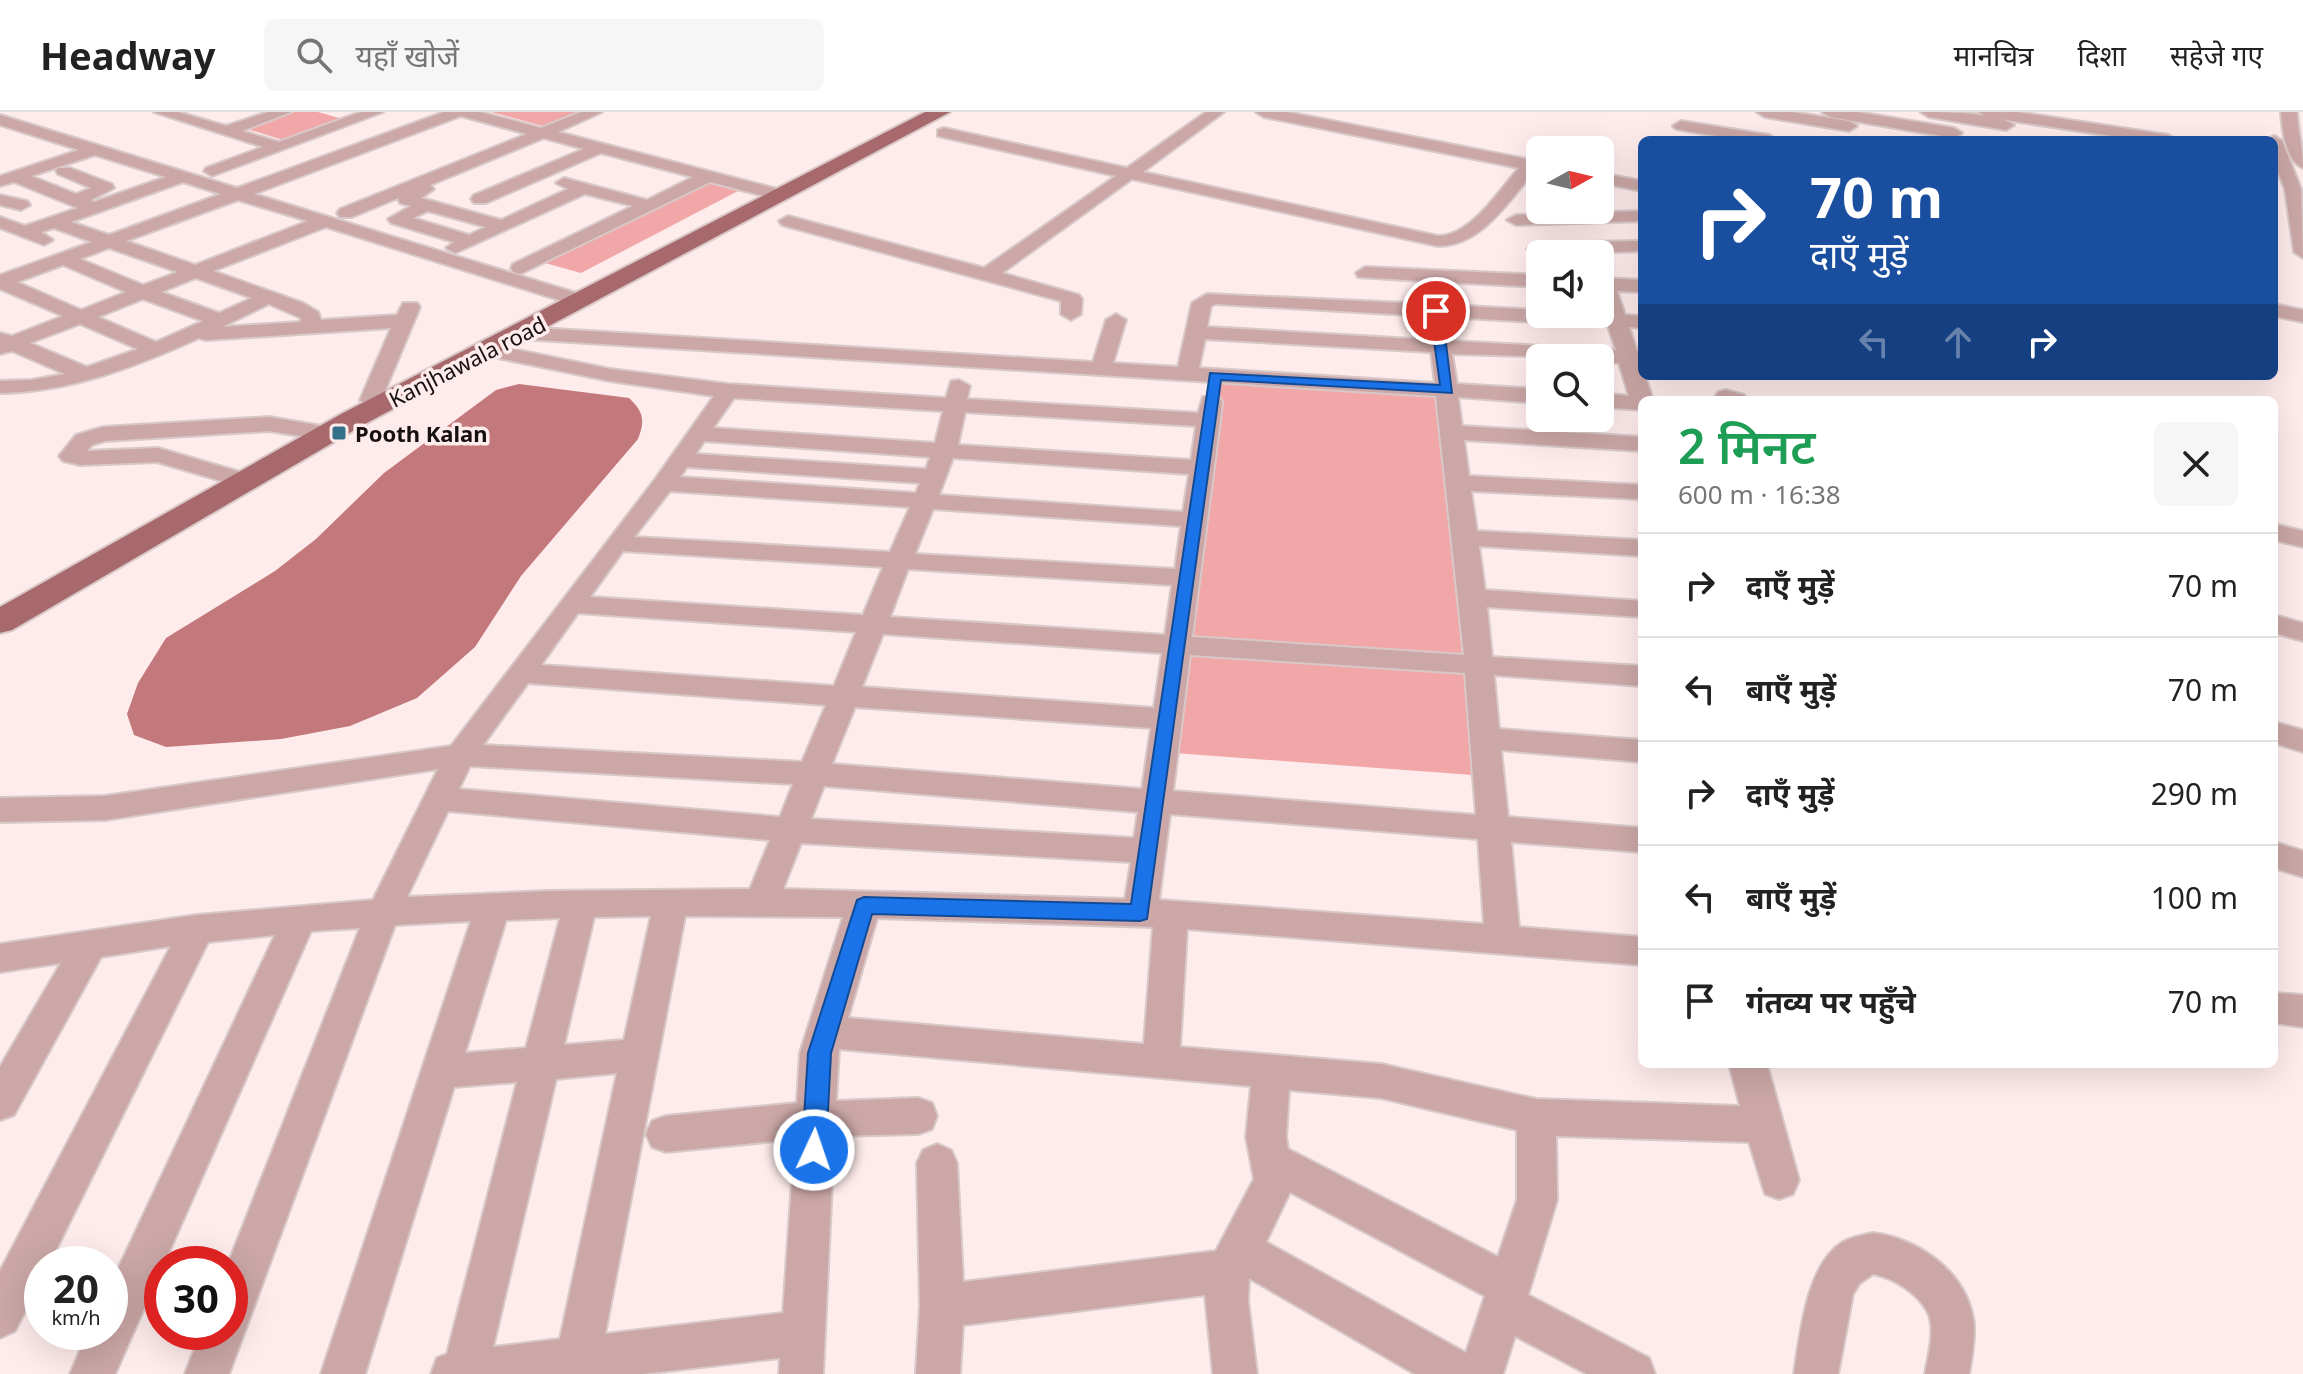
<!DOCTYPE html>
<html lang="hi">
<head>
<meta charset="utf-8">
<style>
  body { margin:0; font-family:"Noto Sans","Noto Sans Devanagari",sans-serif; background:#f6f6f6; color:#222; height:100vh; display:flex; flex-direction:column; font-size:30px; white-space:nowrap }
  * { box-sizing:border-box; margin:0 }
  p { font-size:26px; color:#767676 }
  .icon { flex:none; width:44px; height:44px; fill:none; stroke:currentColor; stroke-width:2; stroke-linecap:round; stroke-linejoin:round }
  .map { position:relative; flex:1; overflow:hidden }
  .details { position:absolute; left:1638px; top:284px; width:640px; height:672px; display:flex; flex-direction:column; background:#fff; border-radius:12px; box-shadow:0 8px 32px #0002 }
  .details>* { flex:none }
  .top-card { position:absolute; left:1638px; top:24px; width:640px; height:244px; border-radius:12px; box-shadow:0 8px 32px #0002; background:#1a4fa0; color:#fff; overflow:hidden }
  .needle { width:52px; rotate:82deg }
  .tools { position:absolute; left:1526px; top:24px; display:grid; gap:16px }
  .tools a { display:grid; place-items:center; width:88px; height:88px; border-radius:12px; background:#fff; box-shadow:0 8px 32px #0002; font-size:40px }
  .speed { position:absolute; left:24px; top:1134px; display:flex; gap:16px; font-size:40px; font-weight:700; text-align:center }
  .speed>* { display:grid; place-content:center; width:104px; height:104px; border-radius:50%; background:#fff; box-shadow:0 8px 32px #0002; line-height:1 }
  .speed small { font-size:20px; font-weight:400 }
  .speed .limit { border:12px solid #d22; background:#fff; color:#111 }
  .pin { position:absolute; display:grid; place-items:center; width:68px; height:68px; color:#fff; margin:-34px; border:4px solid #fff; border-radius:50%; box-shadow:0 2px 8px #0007 }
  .me { position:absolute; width:88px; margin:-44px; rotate:3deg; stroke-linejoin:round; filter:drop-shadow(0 0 6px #0008) }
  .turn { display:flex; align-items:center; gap:28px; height:168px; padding:0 40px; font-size:36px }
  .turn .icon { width:104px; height:104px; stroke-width:2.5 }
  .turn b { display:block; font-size:56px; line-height:68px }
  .lanes { display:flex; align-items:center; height:76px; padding:0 40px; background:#0003; justify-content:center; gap:40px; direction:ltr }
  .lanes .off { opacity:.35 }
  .round { display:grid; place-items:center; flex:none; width:84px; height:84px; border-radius:12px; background:#f6f6f6 }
  .summary { display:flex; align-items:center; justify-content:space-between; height:136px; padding:0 40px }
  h1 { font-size:48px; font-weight:600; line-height:60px; color:#1e9e55 }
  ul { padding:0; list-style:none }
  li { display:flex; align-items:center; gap:24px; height:104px; padding:0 40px; border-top:2px solid #e0e0e0 }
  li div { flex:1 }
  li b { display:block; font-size:30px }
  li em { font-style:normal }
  header { display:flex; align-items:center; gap:48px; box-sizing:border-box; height:112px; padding:0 40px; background:#fff; border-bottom:2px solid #e0e0e0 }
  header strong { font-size:38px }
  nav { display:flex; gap:44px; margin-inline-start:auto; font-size:28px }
  .search { width:560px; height:72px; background:#f6f6f6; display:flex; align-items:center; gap:20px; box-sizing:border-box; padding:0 28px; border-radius:12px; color:#767676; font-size:30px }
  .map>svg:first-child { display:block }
  .green { fill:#f1a6a8 }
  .water { fill:#c3787b }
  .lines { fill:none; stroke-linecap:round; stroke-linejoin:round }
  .minor-casing { stroke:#d9c8c8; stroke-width:4 }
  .major-casing { stroke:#d9c8c8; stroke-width:4 }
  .minor { fill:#cba7a7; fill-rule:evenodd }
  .major { fill:#a7696b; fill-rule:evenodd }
  .route { fill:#1a73e8; stroke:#114b97; stroke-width:2 }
  .poi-dot { fill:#357089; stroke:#feebeb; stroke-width:3 }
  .labels { text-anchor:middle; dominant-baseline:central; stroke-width:7; stroke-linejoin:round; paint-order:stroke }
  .far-street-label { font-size:22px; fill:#161010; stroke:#feebeb }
  .far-poi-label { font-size:22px; font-weight:bold; fill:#161010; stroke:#feebeb; text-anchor:start }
</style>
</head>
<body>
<header>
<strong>Headway</strong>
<div class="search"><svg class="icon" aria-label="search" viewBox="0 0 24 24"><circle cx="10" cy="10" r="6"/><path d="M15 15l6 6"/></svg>यहाँ खोजें</div>
<nav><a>मानचित्र</a><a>दिशा</a><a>सहेजे गए</a></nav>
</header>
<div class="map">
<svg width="2303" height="1262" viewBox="0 0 2303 1262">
  <rect width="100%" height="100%" fill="#feebeb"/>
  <g class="green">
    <path d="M292,0H318L346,8L286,29L244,16Z"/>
    <path d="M491,0H579L543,14Z"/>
    <path d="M704,70L738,79L581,161L545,151Z"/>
    <path d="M1221,268L1438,280L1473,663L1174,641Z"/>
  </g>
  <path class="water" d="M519,272L629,286C644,300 645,309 638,327L521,464L475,535L417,586L350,614L281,627L166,635L134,623L127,602L138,571L166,526L275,459L316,427L384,361L496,278Z"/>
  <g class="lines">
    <defs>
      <g id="minor">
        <path d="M154,0H178L226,14L268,0H291L242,19L279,30L361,0H383L212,64L204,59L206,56L263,35Z"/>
        <path d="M444,0H480L541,16L581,0H602L558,20L789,80L792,84L783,89L710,70L520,162L513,160L511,156L513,152L633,94L585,82L455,141L446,136L454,130L391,111L388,107L411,94L400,91L398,86L352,105H340L337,101L340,97L527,22L461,4L254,82L589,185L592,189L589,193H575L326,115L213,159L303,191L318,200L321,208L397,203L403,191H417L420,195L379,293L371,295L360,288L391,216L206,228L199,226C135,255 70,280 0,281V269L31,268L65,262L12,239L0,242V221L12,224L63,204L0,177V163L92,130L54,116L41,120L53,128L44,133L0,116V105L25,114L78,96L14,70L0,74V64L79,38L0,13V3L237,76ZM544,26L584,37L474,83L471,87L474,91H486L601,41L693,65L647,88L564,66L556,71L568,77L501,108L421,86L434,77L430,73ZM95,43L166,65L94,90L91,88L114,76L112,72L70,56H58L56,59L58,62L91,76L76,82L31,64ZM183,70L221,82L109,123L71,110ZM238,88L308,109L195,153L126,129ZM428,99L486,115L469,123L413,106ZM109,136L178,160L143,173L80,147ZM63,153L126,180L81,198L17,170ZM196,166L252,186L219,201L161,180ZM143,187L203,209L156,230L98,205ZM269,192L301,206L300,210L222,215ZM80,212L138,237L87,255L30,231Z"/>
        <path d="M1206,0H1224L1143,60L1438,124C1471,124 1498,79 1519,56L1264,5L1256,0H1287L1531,48L1540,50V60L1535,59C1508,89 1482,134 1438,134L1132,67L1002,161L1079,183L1082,187L1081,202L1071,208L1061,202V189L782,113L779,109L788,104L984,156L1116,64L938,24V18L944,16L1127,56Z"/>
        <path d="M1757,0H1792L1849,9L1857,14L1849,19L1765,5Z"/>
        <path d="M1822,0H1857L1954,16L1962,21L1954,26L1830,5Z"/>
        <path d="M1921,0C1945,0 1996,0 2014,13L2006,18L1929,5Z"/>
        <path d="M1979,0H2017L2168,23L2176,28H2138L1987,5Z"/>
        <path d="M2281,0H2297C2298,20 2303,36 2303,56C2286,49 2282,17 2281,0Z"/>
        <path d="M1681,9L1769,23L1777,28H1739L1676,17L1673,14Z"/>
        <path d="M2274,24L2282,29L2301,77L2303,146L2294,140L2285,77L2274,50V28H2267Z"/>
        <path d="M1600,61L1642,69V79L1600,71Z"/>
        <path d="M0,83L27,89L30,93L21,98L0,93Z"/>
        <path d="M1642,99V109L1516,113L1507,108L1516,103Z"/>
        <path d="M1642,129V139L1536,143L1527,137L1536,131Z"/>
        <path d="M1365,155L1540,163V175L1442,170L1446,193L1540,198V202H1605L1600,187V166L1642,168V180L1617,179L1625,203L1642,204V216L1629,215L1637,239L1642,240V264H1645L1653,288H1642V298L1600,295V281L1629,284L1619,251L1600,250V246L1452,242L1457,272L1540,277V291L1458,285L1462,314L1642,325V339L1464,328L1469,364L1642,373V387L1471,379L1477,419L1642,428V444L1479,434L1485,478L1642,489V505L1487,495L1492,545L1642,554V574L1494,563L1499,617L1642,628V650L1501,638L1508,705L1642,716V740L1511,730L1519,815L1642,825V853L1187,817L1180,935L1381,952L1536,987L1740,994L1729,952H1767L1799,1068L1793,1082L1779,1087L1765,1082L1749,1030L1556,1024L1557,1088L1528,1183L1649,1246L1655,1262H1587L1515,1224L1503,1262H1415L1249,1166L1248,1189L1257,1262H1213L1205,1183L963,1213L960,1262H916L920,1194L917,1051L923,1038L937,1032L951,1038L957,1051L963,1170L1216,1139L1254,1067L1246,1025L1251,974L839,937L836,989L918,986L932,991L937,1004L932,1017L918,1022L834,1024L823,1262H779L780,1246L642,1262H431L437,1246L447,1242L517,970L454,975L365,1262H321L471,809L395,813L229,1262H185L201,1220H230L228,1152L360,816L311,819L115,1262H70L88,1220H110V1174L275,823L208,830L49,1152H42V1166L15,1219L0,1226V1159L171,834L101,845L14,1003L0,1008V955L61,851L0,860V832L197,803L373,788L438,657L105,708L0,710V686L105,684L451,634L656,366L714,284L610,269L488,244L481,242L478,238L481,234L488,232L610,257L728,272L946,286L951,269L959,268L970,274L967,287L1198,301L1203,285H1219L1222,290L1220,308L1192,525L1464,543L1436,284L522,227L512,221L522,215L1093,250L1106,208L1116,202L1126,208L1113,251L1178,255L1192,191L1207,182L1426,192L1423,169L1358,165L1356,161ZM1216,192L1427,204L1430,228L1207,215L1211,194ZM1447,205L1608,214L1616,238L1451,229ZM1205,227L1431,240L1435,271L1199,256ZM734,286L943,299L935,331L713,316ZM965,300L1196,314L1191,348L958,333ZM704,329L930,345L926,357L696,342ZM953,346L1189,362L1183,400L939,383ZM687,355L920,371L916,381L680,365ZM670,379L910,395L890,440L634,425ZM933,397L1181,414L1175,457L915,442ZM623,439L883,455L863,503L590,485ZM908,457L1172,473L1165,523L890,505ZM578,501L856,520L834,574L541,553ZM883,522L1162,541L1154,596L862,575ZM1190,543L1465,561L1476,703L1173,679ZM528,571L826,593L802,650L483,633ZM855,595L1151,616L1142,677L832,652ZM470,654L793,672L780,705L459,677ZM824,674L1138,700L1134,726L811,707ZM448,699L770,728L750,777L549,779L407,785ZM1170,702L1478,727L1484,812L1159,788ZM801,731L1131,750L1125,787L783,777ZM651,804L624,928L564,933L594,805ZM685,804L843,805L800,941L797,991L666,1004L652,1009L646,1022L652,1035L666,1040L795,1027L783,1201L605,1222ZM560,806L526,936L465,941L506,808ZM877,806L1153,815L1144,932L848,906ZM617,961L560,1227L493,1235L556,967ZM1289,978L1381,986L1517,1018V1088L1498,1145L1288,1037L1286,1025ZM1290,1080L1485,1184L1466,1241L1266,1130Z"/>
        <path d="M2274,192L2303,198V210L2274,204Z"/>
        <path d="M1726,278L1744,283L1747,288H1717L1715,285L1718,280Z"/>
        <path d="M269,305L322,314L325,319L322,324L314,326L269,319L105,329L92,333L87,339L158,336L240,360L244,365L240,370L232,372L157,350L80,353L63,349L59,344L76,323L103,315Z"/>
        <path d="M2274,412L2303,419V435L2274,428Z"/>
        <path d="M2274,503L2303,511V529L2274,521Z"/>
        <path d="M2274,610L2303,618V640L2274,631Z"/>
        <path d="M2274,730L2303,739V765L2274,756Z"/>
        <path d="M2274,881L2303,883V915L2274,911Z"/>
        <path d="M1873,1121C1920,1127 1968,1161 1974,1212C1975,1228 1972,1245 1969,1262H1925C1928,1245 1935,1220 1929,1203C1920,1182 1894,1166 1873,1162L1860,1171L1853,1182L1838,1262H1794C1800,1224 1806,1152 1843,1130C1852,1125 1863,1123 1873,1121Z"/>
      </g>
      <path id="major" d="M925,0H950L363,313L12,518L0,521V495L343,301Z"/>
    </defs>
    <use href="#minor" class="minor-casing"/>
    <use href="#major" class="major-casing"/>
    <use href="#minor" class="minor"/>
    <use href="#major" class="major"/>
  </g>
  <path class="route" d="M1436,196L1442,199L1452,281L1221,268L1147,807L1140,809L872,802L831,941L826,1038L822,1046L814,1049L805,1046L802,1038L808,941L857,788L864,785L1131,792L1210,261L1440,273L1430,199Z"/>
  <rect class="poi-dot" x="331" y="313" width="16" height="16" rx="4"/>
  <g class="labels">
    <g class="far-street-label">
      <text transform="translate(467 249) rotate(-27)">Kanjhawala road</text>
    </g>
    <g class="far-poi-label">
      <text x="355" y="321">Pooth Kalan</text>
    </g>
  </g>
</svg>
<div class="tools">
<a><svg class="needle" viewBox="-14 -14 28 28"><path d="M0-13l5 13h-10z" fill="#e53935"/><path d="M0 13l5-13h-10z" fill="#767676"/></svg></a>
<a><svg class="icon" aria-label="sound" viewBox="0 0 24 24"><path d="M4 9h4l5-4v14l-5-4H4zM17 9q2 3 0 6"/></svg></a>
<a><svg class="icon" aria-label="search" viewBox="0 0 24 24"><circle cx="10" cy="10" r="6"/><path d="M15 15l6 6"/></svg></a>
</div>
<div class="speed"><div>20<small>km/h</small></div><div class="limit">30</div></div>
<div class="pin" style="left:1436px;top:199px;background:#d93025"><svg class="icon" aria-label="arrive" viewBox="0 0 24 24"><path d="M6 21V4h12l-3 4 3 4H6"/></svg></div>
<svg class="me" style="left:814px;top:1038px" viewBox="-20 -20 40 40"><circle r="17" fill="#1a73e8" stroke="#fff" stroke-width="3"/><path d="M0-11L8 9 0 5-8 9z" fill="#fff"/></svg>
<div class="top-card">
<div class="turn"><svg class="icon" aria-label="right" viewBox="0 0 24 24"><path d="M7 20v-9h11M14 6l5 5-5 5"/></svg><div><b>70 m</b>दाएँ मुड़ें</div></div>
<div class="lanes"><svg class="icon off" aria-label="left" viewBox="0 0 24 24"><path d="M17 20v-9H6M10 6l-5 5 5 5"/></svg><svg class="icon off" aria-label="ahead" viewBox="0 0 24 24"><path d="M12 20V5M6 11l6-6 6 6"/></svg><svg class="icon" aria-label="right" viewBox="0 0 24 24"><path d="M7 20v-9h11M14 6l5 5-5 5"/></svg></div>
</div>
<section class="details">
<div class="summary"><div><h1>2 मिनट</h1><p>600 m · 16:38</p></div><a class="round"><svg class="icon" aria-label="close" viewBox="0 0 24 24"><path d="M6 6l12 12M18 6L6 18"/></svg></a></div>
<ul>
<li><svg class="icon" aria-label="right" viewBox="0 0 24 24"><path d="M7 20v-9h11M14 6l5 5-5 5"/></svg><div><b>दाएँ मुड़ें</b></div><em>70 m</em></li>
<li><svg class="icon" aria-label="left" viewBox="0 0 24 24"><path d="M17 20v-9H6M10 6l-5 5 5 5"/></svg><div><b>बाएँ मुड़ें</b></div><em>70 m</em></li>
<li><svg class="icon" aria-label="right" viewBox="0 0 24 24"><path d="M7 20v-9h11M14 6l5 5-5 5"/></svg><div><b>दाएँ मुड़ें</b></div><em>290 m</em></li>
<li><svg class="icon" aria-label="left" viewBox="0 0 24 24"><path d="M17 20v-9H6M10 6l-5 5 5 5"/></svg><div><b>बाएँ मुड़ें</b></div><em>100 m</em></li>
<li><svg class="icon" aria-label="arrive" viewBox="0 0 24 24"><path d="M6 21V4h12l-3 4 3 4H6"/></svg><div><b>गंतव्य पर पहुँचे</b></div><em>70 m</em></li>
</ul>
</section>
</div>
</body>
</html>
